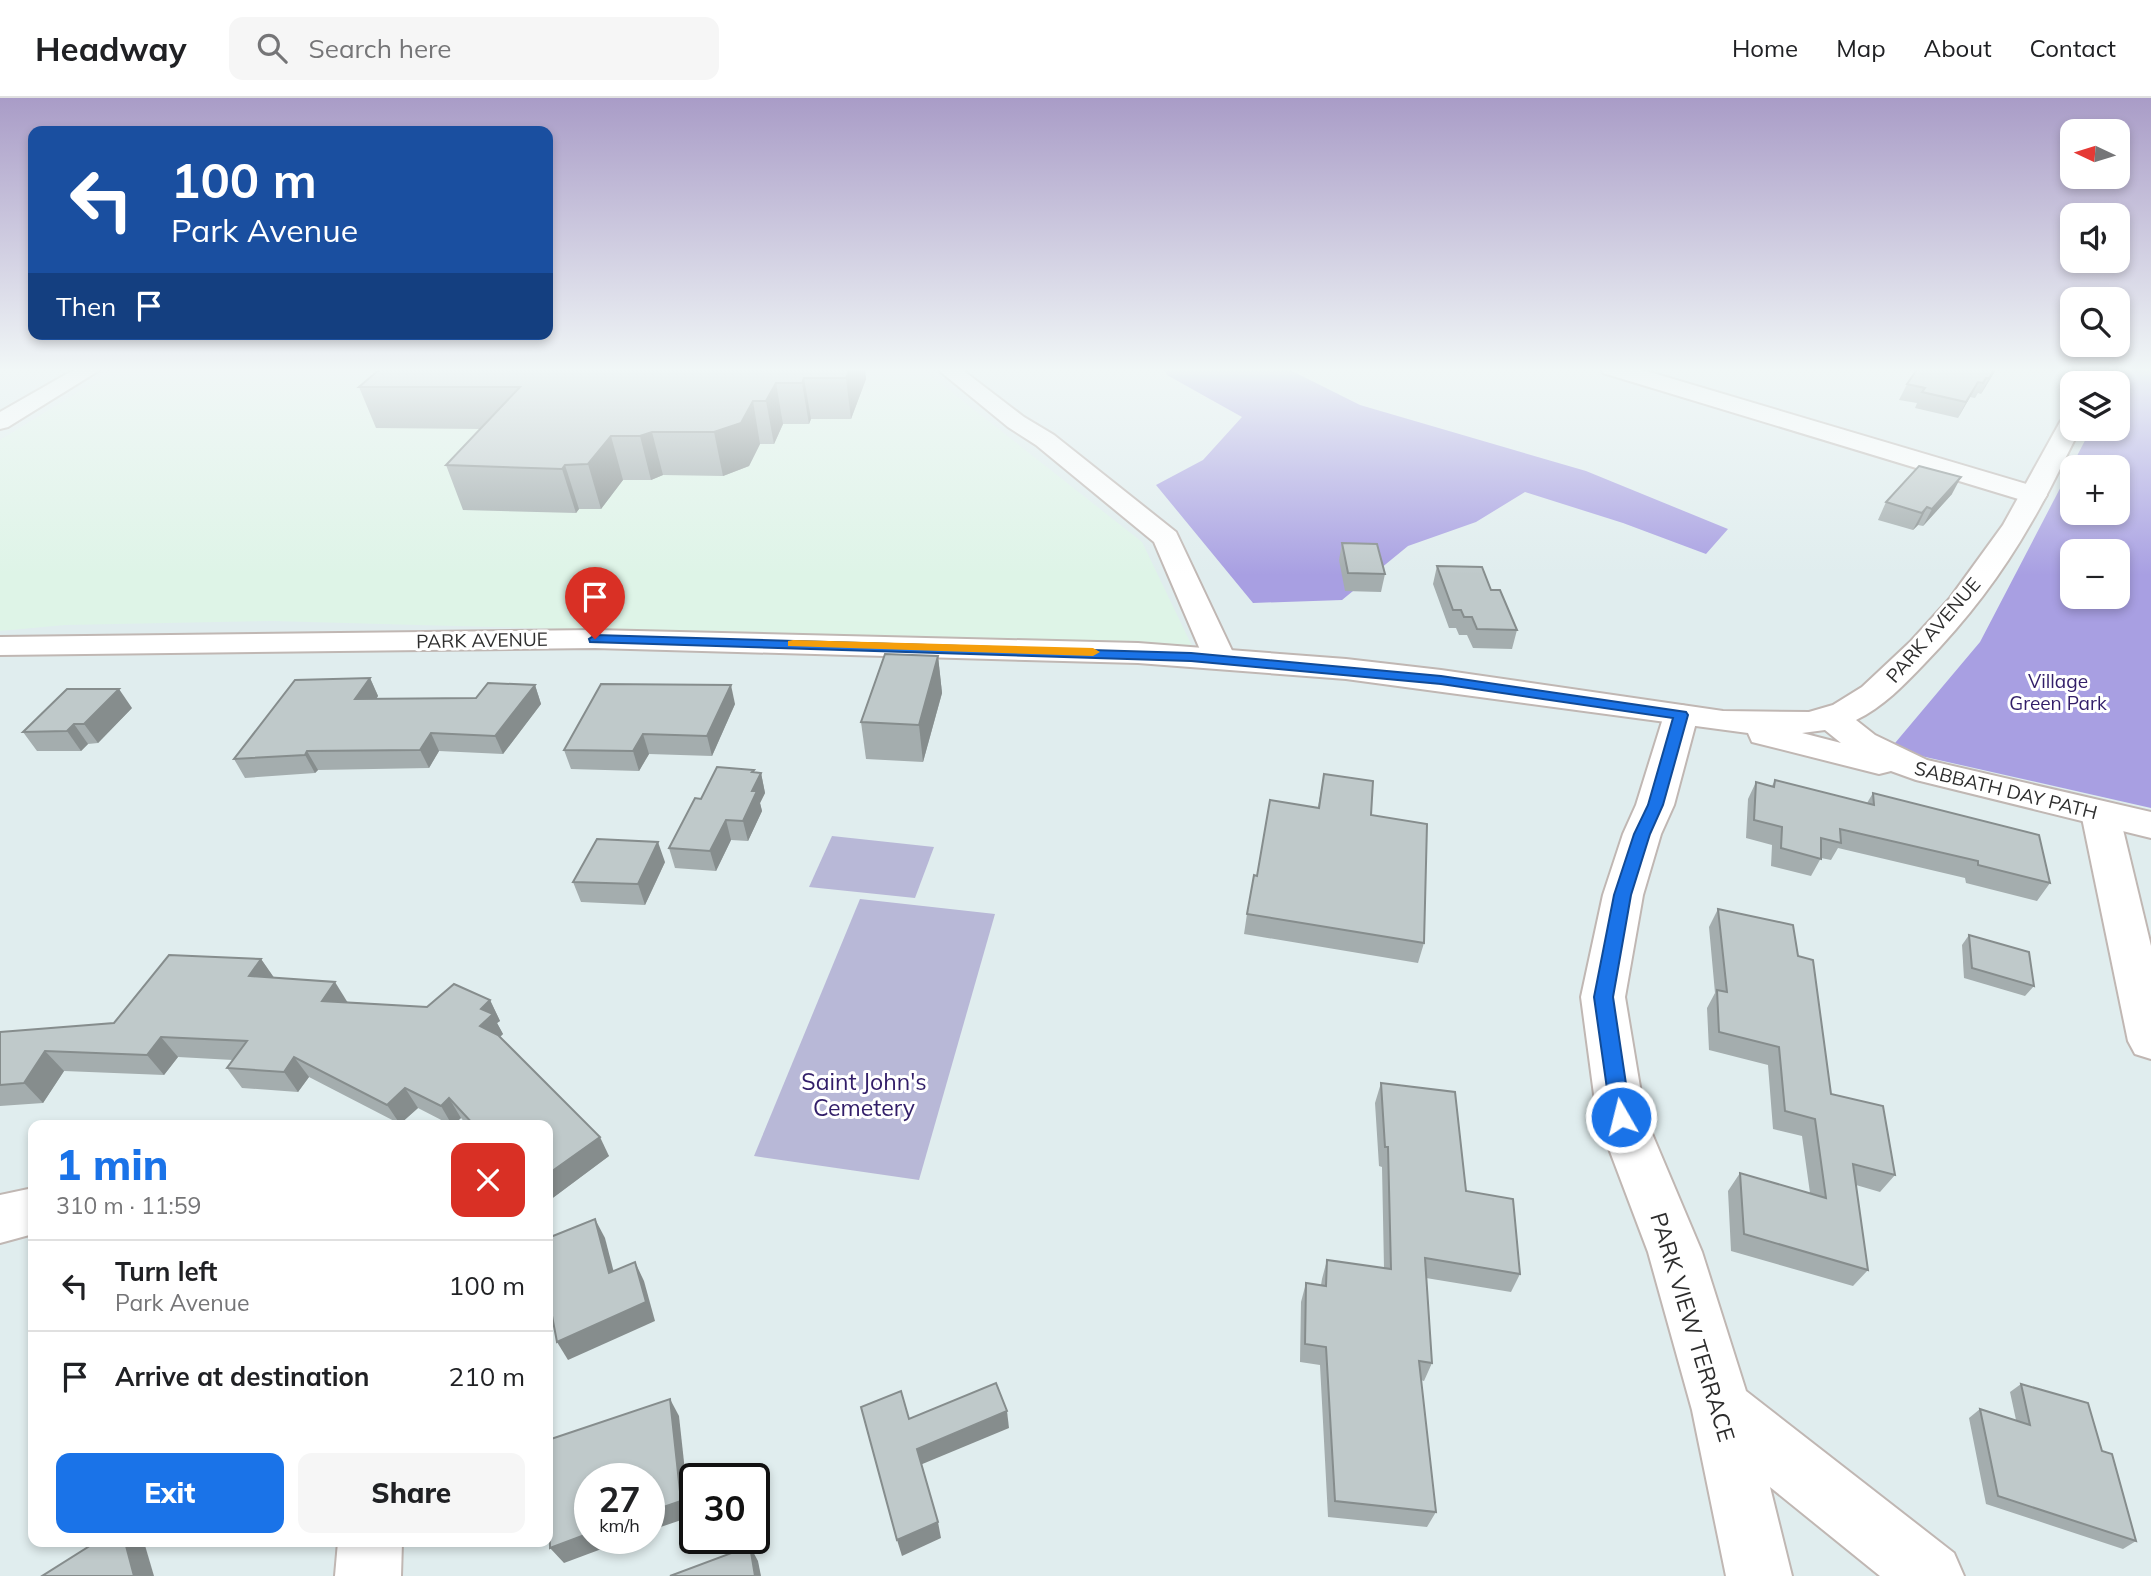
<!DOCTYPE html>
<html lang="en">
<head>
<meta charset="utf-8">
<style>
  body { margin:0; font-family:Mulish,sans-serif; background:#f6f6f6; color:#202124; height:100vh; display:flex; flex-direction:column; font-size:26px; white-space:nowrap }
  * { box-sizing:border-box; margin:0 }
  p { font-size:23px; color:#757577 }
  .icon { flex:none; width:38px; height:38px; fill:none; stroke:currentColor; stroke-width:2; stroke-linecap:round; stroke-linejoin:round }
  .map { position:relative; flex:1; overflow:hidden }
  .side { position:absolute; left:28px; top:1022px; width:525px; height:427px; display:flex; flex-direction:column; background:#fff; border-radius:14px; box-shadow:0 4px 10px #0003 }
  .side>* { flex:none }
  .hud { position:absolute; left:28px; top:28px; width:525px; height:214px; border-radius:14px; box-shadow:0 4px 10px #0003; background:#1a4fa0; color:#fff; overflow:hidden }
  .needle { width:46px; rotate:274deg }
  .controls { position:absolute; left:2060px; top:21px; display:grid; gap:14px }
  .controls a { display:grid; place-items:center; width:70px; height:70px; border-radius:14px; background:#fff; box-shadow:0 4px 10px #0003; font-size:35px }
  .speed { position:absolute; left:574px; top:1365px; display:flex; gap:14px; font-size:35px; font-weight:700; text-align:center }
  .speed>* { display:grid; place-content:center; width:91px; height:91px; border-radius:50%; background:#fff; box-shadow:0 4px 10px #0003; line-height:1 }
  .speed small { font-size:18px; font-weight:400 }
  .speed .limit { border:4px solid #111; border-radius:10px; background:#fff; color:#111 }
  .pin { position:absolute; display:grid; place-items:center; width:60px; height:60px; color:#fff; margin:-72px -30px; border-radius:50% 50% 50% 0; rotate:-45deg; box-shadow:0 0 7px #0007 }
  .pin .icon { rotate:45deg }
  .me { position:absolute; width:77px; margin:-38px; rotate:352deg; stroke-linejoin:round; filter:drop-shadow(0 0 5px #0008) }
  .turn { display:flex; align-items:center; gap:24px; height:147px; padding:0 28px; font-size:32px }
  .turn .icon { width:91px; height:91px; stroke-width:2.5 }
  .turn b { display:block; font-size:49px; line-height:60px }
  .then { display:flex; align-items:center; height:66px; padding:0 28px; background:#0003; gap:14px; font-size:26px }
  .round { display:grid; place-items:center; flex:none; width:74px; height:74px; border-radius:14px; background:#f6f6f6 }
  .headline { display:flex; align-items:center; justify-content:space-between; height:119px; padding:0 28px }
  h1 { font-size:42px; font-weight:800; line-height:52px; color:#1a73e8 }
  .action { display:flex; gap:14px; margin-top:auto; padding:14px 28px }
  .action a { flex:1; height:80px; border-radius:14px; background:#1a73e8; color:#fff; font-size:28px; font-weight:800; line-height:80px; text-align:center }
  .action a+a { background:#f6f6f6; color:#202124 }
  ul { padding:0; list-style:none }
  li { display:flex; align-items:center; gap:21px; height:91px; padding:0 28px; border-top:2px solid #e0e0e0 }
  li div { flex:1 }
  li b { display:block; font-size:26px }
  li em { font-style:normal }
  header { display:flex; align-items:center; gap:42px; box-sizing:border-box; height:98px; padding:0 35px; background:#fff; border-bottom:2px solid #e0e0e0 }
  header strong { font-size:33px }
  nav { display:flex; gap:38px; margin-inline-start:auto; font-size:24px }
  .search { width:490px; height:63px; background:#f6f6f6; display:flex; align-items:center; gap:18px; box-sizing:border-box; padding:0 24px; border-radius:14px; color:#757577; font-size:26px }
  .map>svg:first-child { display:block }
  .medical { fill:#def4e7 }
  .green { fill:#a89fe2; fill-rule:evenodd }
  .cemetery { fill:#b8b8d7 }
  .lines { fill:none; stroke-linecap:round; stroke-linejoin:round }
  .minor-casing { stroke:#c0b7b3; stroke-width:4 }
  .secondary-casing { stroke:#c0b7b3; stroke-width:4 }
  .minor { fill:#fff; fill-rule:evenodd }
  .secondary { fill:#fff; fill-rule:evenodd }
  .wall { fill:#a4adae }
  .shaded-wall { fill:#868d8d }
  .building { fill:#bfc9ca; stroke:#868d8d; stroke-width:2 }
  .route { fill:#1a73e8; stroke:#114b97; stroke-width:2 }
  .slow { fill:#f59e0b }
  .labels { text-anchor:middle; dominant-baseline:central; stroke-width:6; stroke-linejoin:round; paint-order:stroke }
  .street-label { font-size:19px; fill:#2d2d2d; stroke:#fff }
  .park-label { font-size:19px; fill:#321e69; stroke:#fff }
  .near-park-label { font-size:23px; fill:#321e69; stroke:#fff }
  .near-street-label { font-size:23px; fill:#2d2d2d; stroke:#fff }
</style>
</head>
<body>
<header>
<strong>Headway</strong>
<div class="search"><svg class="icon" aria-label="search" viewBox="0 0 24 24"><circle cx="10" cy="10" r="6"/><path d="M15 15l6 6"/></svg>Search here</div>
<nav><a>Home</a><a>Map</a><a>About</a><a>Contact</a></nav>
</header>
<div class="map">
<svg width="2151" height="1478" viewBox="0 0 2151 1478">
  <rect width="100%" height="100%" fill="#e0edee"/>
  <path class="medical" d="M117,270H921L1142,444L1192,548L272,523L65,527L0,533V342Z"/>
  <g class="green">
    <path d="M1164,270H1286L1360,307L1586,373L1728,431L1706,456L1623,425L1525,394L1476,424L1408,448L1342,502L1253,505L1156,387L1203,362L1242,319L1167,277Z"/>
    <path d="M2123,270H2151V710L1890,651L1980,544L2091,331H2118V285H2115ZM2072,369H2118V415H2072ZM2072,453H2118V499H2072Z"/>
  </g>
  <g class="cemetery">
    <path d="M832,738L934,749L915,800L809,789Z"/>
    <path d="M860,801L995,816L919,1082L754,1058Z"/>
  </g>
  <g class="lines">
    <defs>
      <g id="minor">
        <path d="M77,270H103L8,329L0,331V314Z"/>
        <path d="M936,270H960L1024,319L1054,337L1176,434L1236,561L1231,568L1220,571L1209,568L1204,561L1154,444L1036,347L1008,329Z"/>
        <path d="M1601,270H1636L2043,391L2047,397L2043,403L2034,405L2025,403L1603,275Z"/>
        <path d="M1681,607L1693,610L1698,617L1674,707L1661,736L1643,797L1625,899L1645,1019L1702,1154L1746,1293L1954,1455L1964,1478H1880L1770,1389L1792,1478H1726L1692,1312L1648,1154L1597,1019L1581,899L1603,797L1623,736L1636,707L1664,617L1669,610Z"/>
        <path d="M2100,703L2113,706L2119,715L2151,848V961L2135,956L2128,943L2081,715L2087,706Z"/>
        <path d="M33,1090V1136L0,1145V1097Z"/>
        <path d="M338,1444H402L401,1478H335Z"/>
      </g>
      <g id="secondary">
        <path d="M2091,270H2113L2105,285H2083Z"/>
        <path d="M2072,317V331H2080C2064,362 2049,395 2031,425C2002,476 1966,523 1925,565C1904,587 1883,609 1856,622L1875,637L1927,662L2151,714V740L1916,682L1891,673L1879,676L1752,644L1748,635L1346,581L1138,565L595,550L0,557V539L595,532L1138,545L1346,561L1441,572L1723,613L1809,614L1833,607L1862,589L1910,544L1950,500L2003,427L2060,324L2064,319ZM1825,632L1841,645L1802,635Z"/>
      </g>
    </defs>
    <use href="#minor" class="minor-casing"/>
    <use href="#secondary" class="secondary-casing"/>
    <use href="#minor" class="minor"/>
    <use href="#secondary" class="secondary"/>
  </g>
  <g class="wall">
    <path d="M381,270H865L866,281L851,321H811L809,326H783L774,346H760L749,368L723,378L663,377L651,382H623L601,411H579L576,415L463,412L446,367L481,331L376,330L359,289Z"/>
    <path d="M1918,270H1997L1981,296L1978,295L1975,300L1970,299L1958,320L1915,310L1917,305L1899,302L1907,286Z"/>
    <path d="M1952,396L1923,428L1918,427L1913,432L1878,422L1886,404Z"/>
    <path d="M1342,445L1385,476L1381,494L1345,493L1339,462Z"/>
    <path d="M1437,468L1491,492L1517,532L1512,551L1473,550L1467,537H1459L1456,530H1449L1433,486Z"/>
    <path d="M938,558L942,595L923,664L866,661L861,624Z"/>
    <path d="M370,580L378,598L376,601L476,600L535,587L541,606L503,656L439,653L429,670L318,672L315,675L245,680L234,661Z"/>
    <path d="M735,606L712,658L649,656L639,673L571,671L564,652Z"/>
    <path d="M132,610L98,645L88,646L81,653H37L23,634Z"/>
    <path d="M754,674L761,675L765,695L760,705L762,713L748,743L731,742L716,773L675,770L669,750Z"/>
    <path d="M1324,676L1371,717L1424,845L1418,865L1244,836L1247,816L1257,778L1318,709Z"/>
    <path d="M1775,682L1867,705L1873,695L2050,785L2037,803L1966,785L1965,780L1838,750L1831,762L1821,760L1811,778L1771,768L1772,747L1746,740L1748,701L1756,684L1772,688Z"/>
    <path d="M665,764L645,807L581,804L573,784Z"/>
    <path d="M1718,811L1798,858L1831,996L1895,1077L1880,1094L1856,1087L1868,1172L1853,1188L1731,1153L1728,1093L1740,1075L1810,1095L1802,1038L1773,1031L1768,967L1709,952L1707,910L1715,895L1709,829Z"/>
    <path d="M1969,837L2034,888L2025,898L1964,880L1962,847Z"/>
    <path d="M261,861L274,880L348,904L427,909L490,902L500,923L497,925L503,936L500,939L609,1058L550,1102L548,1100V1027H467L461,1020L453,1027H451L418,1010L400,1026L309,979L298,994L242,990L227,970L233,962L178,959L164,977L64,973L43,1005L0,1008V934L114,925Z"/>
    <path d="M1381,985L1466,1093L1520,1176L1511,1194L1426,1180L1432,1265L1424,1283L1421,1282L1436,1414L1427,1429L1328,1419L1320,1267L1300,1264L1301,1204L1306,1185L1321,1187L1322,1181L1327,1162L1384,1170L1382,1069L1379,1068L1375,1005Z"/>
    <path d="M2021,1286L2102,1353L2136,1443L2123,1451L1986,1406L1969,1320L1980,1311L2016,1322L2010,1294Z"/>
  </g>
  <g class="shaded-wall">
    <path d="M850,270H865L866,281L851,321L846,280Z"/>
    <path d="M1995,270H1997L1981,296L1989,280Z"/>
    <path d="M804,280L811,321L809,326L802,285Z"/>
    <path d="M1978,284L1970,299L1958,320L1966,304Z"/>
    <path d="M776,285L783,326L774,346L766,303Z"/>
    <path d="M753,303L760,346L749,368L723,378L714,334Z"/>
    <path d="M652,334L663,377L651,382L640,338Z"/>
    <path d="M611,338L623,382L601,411L588,366Z"/>
    <path d="M565,367L579,411L576,415L562,371Z"/>
    <path d="M1961,379L1952,396L1923,428L1932,411Z"/>
    <path d="M1927,409L1918,427L1913,432L1922,415Z"/>
    <path d="M938,558L942,595L923,664L919,627Z"/>
    <path d="M370,580L378,598L364,620L355,601Z"/>
    <path d="M535,587L541,606L503,656L495,638Z"/>
    <path d="M731,587L735,606L712,658L707,638Z"/>
    <path d="M119,591L132,610L98,645L84,626Z"/>
    <path d="M74,626L88,646L81,653L67,633Z"/>
    <path d="M431,635L439,653L429,670L420,652Z"/>
    <path d="M643,636L649,656L639,673L633,653Z"/>
    <path d="M307,653L318,672L315,675L305,657Z"/>
    <path d="M754,672L756,683L761,675L765,695L760,705L762,713L748,743L743,723Z"/>
    <path d="M726,722L731,742L716,773L710,753Z"/>
    <path d="M658,744L665,764L645,807L638,786Z"/>
    <path d="M261,861L275,881L249,878Z"/>
    <path d="M335,884L348,905L322,903Z"/>
    <path d="M490,902L500,923L497,925L503,936L490,948L480,928L481,911Z"/>
    <path d="M161,939L178,959L164,977L147,957Z"/>
    <path d="M45,953L64,973L43,1005L24,985Z"/>
    <path d="M294,959L309,979L298,994L284,974Z"/>
    <path d="M405,990L418,1010L400,1026L387,1007Z"/>
    <path d="M449,1000L461,1020L453,1027H452L441,1008Z"/>
    <path d="M600,1039L609,1058L550,1102L548,1099V1076Z"/>
    <path d="M595,1121L605,1140L619,1194L609,1175Z"/>
    <path d="M635,1164L644,1183L655,1223L568,1262L557,1244Z"/>
    <path d="M670,1301L679,1318L690,1419L649,1433V1414Z"/>
    <path d="M1007,1313L1009,1330L920,1367L917,1351Z"/>
    <path d="M938,1424L941,1440L902,1458L897,1442Z"/>
    <path d="M590,1435V1440H631L564,1465L550,1450Z"/>
    <path d="M125,1444H144L154,1478H134Z"/>
    <path d="M750,1448L758,1463L761,1478H755Z"/>
  </g>
  <g class="building">
    <path d="M381,270H850L846,280H804L802,285H776L766,303H753L741,325L714,334H652L640,338H611L588,366L565,367L562,371L446,367L520,289H359Z"/>
    <path d="M1918,270H1995L1989,280H1986L1983,285L1978,284L1966,304L1922,294L1925,290L1907,286Z"/>
    <path d="M1919,368L1961,379L1932,411L1927,409L1922,415L1886,404Z"/>
    <path d="M1342,445L1377,446L1385,476L1348,475Z"/>
    <path d="M1437,468L1482,469L1491,492H1500L1517,532L1477,531L1472,519H1464L1461,512H1453Z"/>
    <path d="M885,556L938,558L919,627L861,624Z"/>
    <path d="M370,580L355,601L476,600L488,585L535,587L495,638L431,635L420,652L307,653L305,657L234,661L295,582Z"/>
    <path d="M601,586L731,587L707,638L643,636L633,653L564,652Z"/>
    <path d="M67,591H119L84,626H74L67,633L23,634Z"/>
    <path d="M717,669L754,672L752,674L761,675L752,693H757L743,723L726,722L710,753L669,750L695,700L701,701Z"/>
    <path d="M1324,676L1373,683L1371,717L1427,726L1424,845L1247,816L1254,777L1257,778L1270,702L1319,710Z"/>
    <path d="M1775,682L1874,707L1873,695L2039,737L2050,785L1978,767V763L1840,731L1841,745L1821,740V761L1781,750L1782,729L1754,722L1756,684L1774,689Z"/>
    <path d="M597,741L658,744L638,786L573,784Z"/>
    <path d="M1718,811L1793,827L1798,858L1813,862L1831,996L1883,1008L1895,1077L1853,1066L1868,1172L1744,1136L1740,1075L1826,1100L1815,1021L1785,1013L1779,949L1719,934L1717,892L1727,894Z"/>
    <path d="M1969,837L2029,854L2034,888L1972,870Z"/>
    <path d="M169,857L261,861L249,878L335,884L322,903L427,909L454,886L490,902L481,911L493,916L480,928L498,937L600,1039L548,1076V1027H474L449,1000L441,1008L405,990L387,1007L294,959L284,974L227,970L247,943L161,939L147,957L45,953L24,985L0,987V934L114,925Z"/>
    <path d="M1381,985L1455,994L1466,1093L1513,1101L1520,1176L1425,1160L1432,1265L1419,1263L1436,1414L1335,1403L1326,1249L1305,1246L1306,1185L1326,1188L1327,1162L1391,1171L1388,1049H1385Z"/>
    <path d="M595,1121L609,1175L635,1164L646,1204L557,1244L548,1197V1140Z"/>
    <path d="M996,1285L1007,1313L917,1351L938,1424L897,1442L861,1309L901,1293L909,1321Z"/>
    <path d="M2021,1286L2088,1305L2102,1353L2112,1356L2136,1443L1998,1398L1980,1311L2030,1327Z"/>
    <path d="M670,1301L681,1403L649,1414V1381H590V1435L550,1450L548,1342Z"/>
    <path d="M96,1444H125L134,1478H42Z"/>
    <path d="M750,1448L755,1478H670Z"/>
  </g>
  <linearGradient id="sky" x2="0" y2="1"><stop stop-color="#a99cc7"/><stop offset="0.57" stop-color="#f1f7f7"/><stop offset="1" stop-color="#f1f7f7" stop-opacity="0"/></linearGradient>
  <rect width="2151" height="477" fill="url(#sky)"/>
  <path class="route" d="M595,537L1191,555L1441,578L1686,614L1688,617L1663,707L1650,736L1631,797L1613,899L1631,1019L1628,1025L1621,1027L1614,1025L1611,1019L1594,899L1614,797L1634,736L1648,707L1673,620L1441,586L1191,563L590,544L589,541Z"/>
  <path class="slow" d="M793,542L1093,550L1100,554L1093,558L788,548V543Z"/>
  <g class="labels">
    <g class="street-label">
      <text transform="translate(1933 532) rotate(-49)">PARK AVENUE</text>
      <text transform="translate(482 542) rotate(-1)">PARK AVENUE</text>
      <text transform="translate(2006 692) rotate(14)">SABBATH DAY PATH</text>
    </g>
    <g class="park-label">
      <text x="2058" y="583">Village<tspan x="2058" dy="22">Green Park</tspan></text>
    </g>
    <g class="near-park-label">
      <text x="864" y="983">Saint John's<tspan x="864" dy="26">Cemetery</tspan></text>
    </g>
    <g class="near-street-label">
      <text transform="translate(1693 1229) rotate(73)">PARK VIEW TERRACE</text>
    </g>
  </g>
</svg>
<div class="controls">
<a><svg class="needle" viewBox="-14 -14 28 28"><path d="M0-13l5 13h-10z" fill="#e53935"/><path d="M0 13l5-13h-10z" fill="#757577"/></svg></a>
<a><svg class="icon" aria-label="sound" viewBox="0 0 24 24"><path d="M4 9h4l5-4v14l-5-4H4zM17 9q2 3 0 6"/></svg></a>
<a><svg class="icon" aria-label="search" viewBox="0 0 24 24"><circle cx="10" cy="10" r="6"/><path d="M15 15l6 6"/></svg></a>
<a><svg class="icon" aria-label="layers" viewBox="0 0 24 24"><path d="M12 4l9 5-9 5-9-5zM3 14l9 5 9-5"/></svg></a>
<a>+</a>
<a>−</a>
</div>
<div class="speed"><div>27<small>km/h</small></div><div class="limit">30</div></div>
<div class="pin" style="left:595px;top:541px;background:#d93025"><svg class="icon" aria-label="arrive" viewBox="0 0 24 24"><path d="M6 21V4h12l-3 4 3 4H6"/></svg></div>
<svg class="me" style="left:1621px;top:1019px" viewBox="-20 -20 40 40"><circle r="17" fill="#1a73e8" stroke="#fff" stroke-width="3"/><path d="M0-11L8 9 0 5-8 9z" fill="#fff"/></svg>
<div class="hud">
<div class="turn"><svg class="icon" aria-label="left" viewBox="0 0 24 24"><path d="M17 20v-9H6M10 6l-5 5 5 5"/></svg><div><b>100 m</b>Park Avenue</div></div>
<div class="then">Then<svg class="icon" aria-label="arrive" viewBox="0 0 24 24"><path d="M6 21V4h12l-3 4 3 4H6"/></svg></div>
</div>
<section class="side">
<div class="headline"><div><h1>1 min</h1><p>310 m · 11:59</p></div><a class="round" style="background:#d93025;color:#fff"><svg class="icon" aria-label="close" viewBox="0 0 24 24"><path d="M6 6l12 12M18 6L6 18"/></svg></a></div>
<ul>
<li><svg class="icon" aria-label="left" viewBox="0 0 24 24"><path d="M17 20v-9H6M10 6l-5 5 5 5"/></svg><div><b>Turn left</b><p>Park Avenue</p></div><em>100 m</em></li>
<li><svg class="icon" aria-label="arrive" viewBox="0 0 24 24"><path d="M6 21V4h12l-3 4 3 4H6"/></svg><div><b>Arrive at destination</b></div><em>210 m</em></li>
</ul>
<div class="action"><a>Exit</a><a>Share</a></div>
</section>
</div>
</body>
</html>
